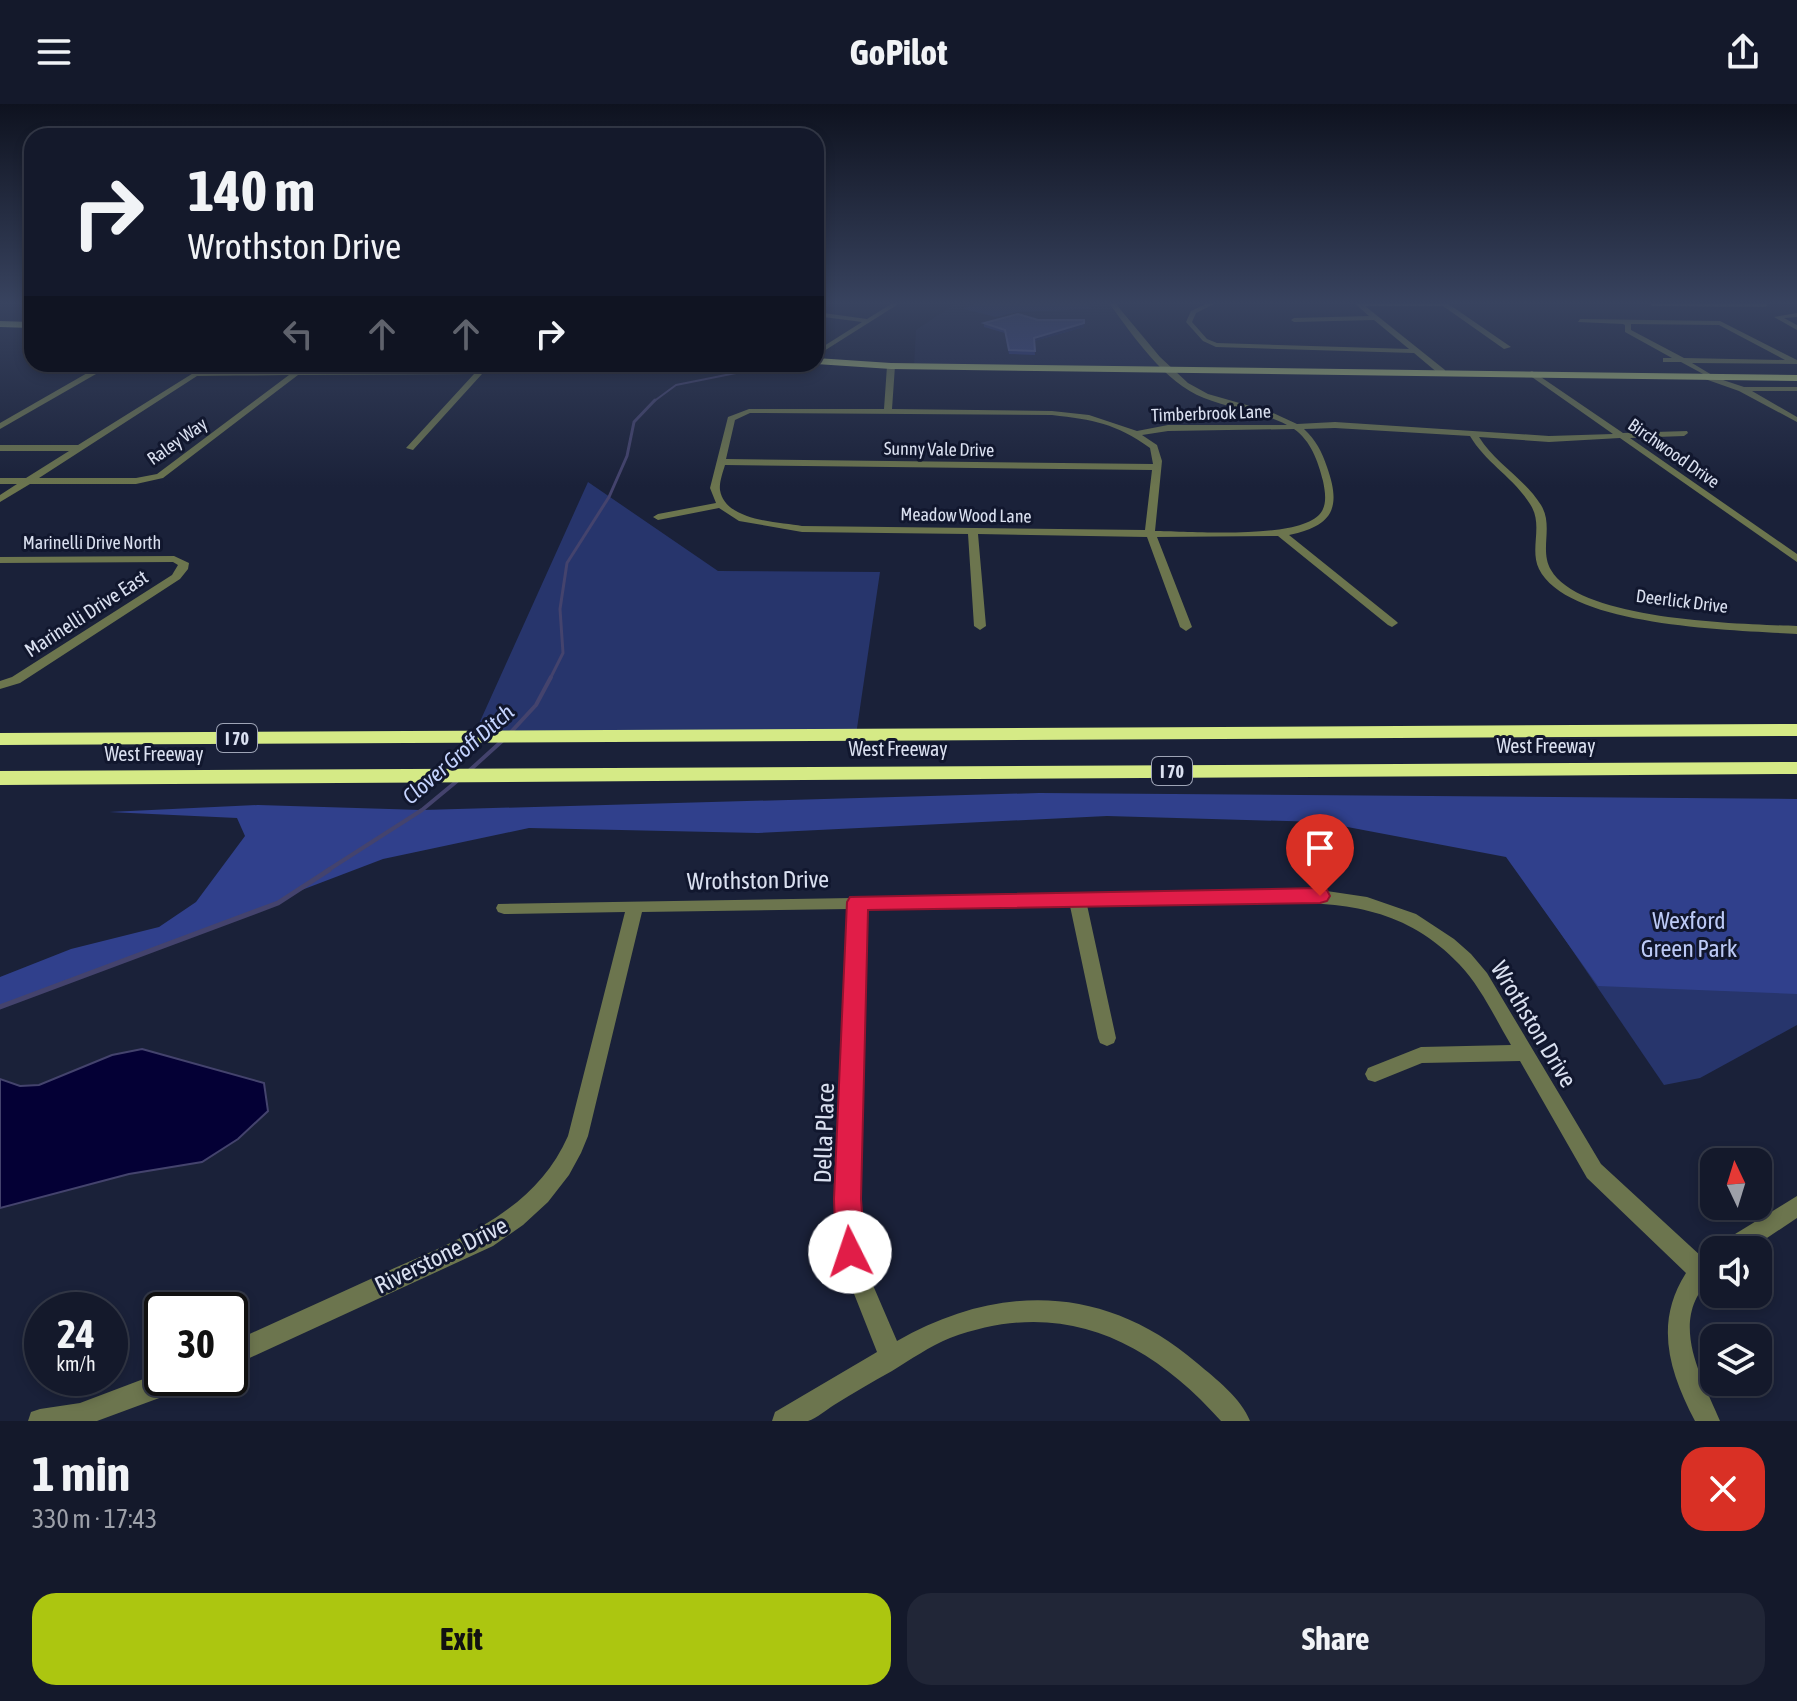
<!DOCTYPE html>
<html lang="en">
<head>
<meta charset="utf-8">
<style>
  body { margin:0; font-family:"Asap Condensed",sans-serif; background:#212637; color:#f1f3f6; height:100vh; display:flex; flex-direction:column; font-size:30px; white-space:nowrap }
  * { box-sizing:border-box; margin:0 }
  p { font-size:26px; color:#9da0a9 }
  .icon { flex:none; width:44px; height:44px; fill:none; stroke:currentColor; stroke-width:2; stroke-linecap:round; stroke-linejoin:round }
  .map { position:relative; height:1317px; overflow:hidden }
  .side { display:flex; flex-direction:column; background:#14192b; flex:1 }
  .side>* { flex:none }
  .guide { position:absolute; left:24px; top:24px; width:800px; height:244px; border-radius:24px; box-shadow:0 4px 12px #0003,0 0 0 2px #333847; background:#14192b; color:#f1f3f6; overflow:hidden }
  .needle { width:52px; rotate:356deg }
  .tools { position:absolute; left:1700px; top:1044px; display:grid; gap:16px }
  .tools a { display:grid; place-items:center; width:72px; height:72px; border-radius:16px; background:#14192b; box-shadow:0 4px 12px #0003,0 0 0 2px #333847; font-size:40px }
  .speed { position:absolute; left:24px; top:1188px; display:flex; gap:16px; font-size:40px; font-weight:700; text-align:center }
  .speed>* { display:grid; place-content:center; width:104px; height:104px; border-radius:50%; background:#14192b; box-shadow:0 4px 12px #0003,0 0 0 2px #333847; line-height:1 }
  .speed small { font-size:20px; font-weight:400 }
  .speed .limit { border:4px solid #111; border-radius:12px; background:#fff; color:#111 }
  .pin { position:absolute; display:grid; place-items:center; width:68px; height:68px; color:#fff; margin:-82px -34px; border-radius:50% 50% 50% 0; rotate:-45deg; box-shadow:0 0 8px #0007 }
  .pin .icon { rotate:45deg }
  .me { position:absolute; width:88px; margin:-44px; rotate:356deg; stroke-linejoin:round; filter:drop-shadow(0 0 6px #0008) }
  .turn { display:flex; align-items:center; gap:28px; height:168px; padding:0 32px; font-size:36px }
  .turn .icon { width:104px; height:104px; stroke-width:2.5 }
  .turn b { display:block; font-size:56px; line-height:68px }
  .lanes { display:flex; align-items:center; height:76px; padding:0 32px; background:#0003; justify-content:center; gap:40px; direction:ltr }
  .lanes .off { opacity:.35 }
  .round { display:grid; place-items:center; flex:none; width:84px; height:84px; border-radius:24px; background:#212637 }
  .overview { display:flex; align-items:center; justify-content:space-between; height:136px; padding:0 32px }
  h1 { font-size:48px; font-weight:700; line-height:60px }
  .action { display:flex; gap:16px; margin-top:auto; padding:16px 32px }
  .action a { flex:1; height:92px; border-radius:24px; background:#acc610; color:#111; font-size:32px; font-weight:700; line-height:92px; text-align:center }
  .action a+a { background:#212637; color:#f1f3f6 }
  header { display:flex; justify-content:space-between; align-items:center; height:104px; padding:0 32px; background:#14192b; font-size:36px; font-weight:700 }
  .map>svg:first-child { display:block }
  .built { fill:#202847 }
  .green { fill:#27356c }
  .forest { fill:#30408c }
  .water { fill:#040035; stroke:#44436d; stroke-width:2 }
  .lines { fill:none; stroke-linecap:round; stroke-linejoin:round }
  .stream-far3 { stroke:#44436d; stroke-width:2 }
  .stream-far2 { stroke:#44436d; stroke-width:3 }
  .stream-far1 { stroke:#44436d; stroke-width:4 }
  .stream { stroke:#44436d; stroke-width:5 }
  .minor { fill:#6c754e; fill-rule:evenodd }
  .major { fill:#b7c977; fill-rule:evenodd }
  .highway { fill:#d5ea86; fill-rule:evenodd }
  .wall { fill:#2c387e }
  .shaded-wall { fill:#1d275d }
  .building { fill:#3f4a8a; stroke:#57619a; stroke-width:2 }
  .route { fill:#e11d48; stroke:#92132f; stroke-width:2 }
  .labels { text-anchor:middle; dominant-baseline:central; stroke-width:6; stroke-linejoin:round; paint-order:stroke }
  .far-street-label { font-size:18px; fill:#dae0f0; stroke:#11172e }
  .shield { fill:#11172e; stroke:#9ea4b6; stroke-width:2 }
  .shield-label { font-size:18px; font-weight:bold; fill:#dae0f0 }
  .street-label { font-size:20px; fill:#dae0f0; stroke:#11172e }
  .water-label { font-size:22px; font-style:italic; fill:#c4d3fe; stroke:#11172e }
  .near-street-label { font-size:24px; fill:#dae0f0; stroke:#11172e }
  .near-park-label { font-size:24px; fill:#bccaf6; stroke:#11172e }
</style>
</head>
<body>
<header><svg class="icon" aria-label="menu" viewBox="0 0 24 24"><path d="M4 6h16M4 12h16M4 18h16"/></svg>GoPilot<svg class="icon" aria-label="share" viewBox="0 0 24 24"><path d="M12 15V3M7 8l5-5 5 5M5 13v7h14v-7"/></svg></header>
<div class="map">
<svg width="1797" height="1317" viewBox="0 0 1797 1317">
  <rect width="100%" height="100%" fill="#1a2139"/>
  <path class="built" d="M956,199H1112L1170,264L914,262L916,226Z"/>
  <g class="green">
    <path d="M977,199H1087L1092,205L1017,208L996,213L963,205Z"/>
    <path d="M588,378L718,467L880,468L856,631L473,633Z"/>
    <path d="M1797,720V921L1700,974L1664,981L1487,721Z"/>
  </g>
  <path class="forest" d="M1039,689L1797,695V890L1598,882L1506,753L1321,718L1107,712L758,729L529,724L383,755L299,787L278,799L0,903V873L71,845L159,823L196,798L245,732L237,714L109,708L258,701L422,706Z"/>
  <path class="water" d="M142,945L264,979L268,1007L238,1035L202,1058L129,1070L0,1104V975L20,982L39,981L112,951Z"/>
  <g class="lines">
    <path class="stream-far3" d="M653,298L676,281L736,269L748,260"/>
    <path class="stream-far2" d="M550,575L563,549L560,505L567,459L609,393L627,352L634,318L655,296"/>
    <g class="stream-far1">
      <path d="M511,628L536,601L551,573"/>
      <path d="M470,666L502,637"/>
      <path d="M325,768L422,706L457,677"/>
    </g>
    <path class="stream" d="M0,903L278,799L329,766"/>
    <g class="minor">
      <path d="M893,199H900L816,252V247L862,218L816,212V208L867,215Z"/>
      <path d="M1109,199H1115L1160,253L1188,279L1208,290L1271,308L1297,320L1335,318L1549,332L1613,330L1529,271L1528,269L1532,267L1623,329L1687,327L1688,329L1684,332L1630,334L1797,450V458L1620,334L1549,338L1479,333C1495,359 1524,374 1541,401C1554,422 1539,446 1551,466C1580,517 1743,520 1797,522V530C1738,526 1568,524 1539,465C1529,444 1544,421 1530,400C1514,374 1486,359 1470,332L1335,324L1304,325C1316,336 1322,348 1327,363C1342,405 1332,422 1289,431L1396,517L1398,519L1392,523L1388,521L1278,432L1157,433L1192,523L1186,527L1180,523L1147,433L978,430L986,522L980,526L974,522L968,430L802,428L739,417L719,404L658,416L653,413L658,410L716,399L710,384L728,313L749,305H884L887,262L891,260L895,262L892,305L1052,307L1089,311L1137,327L1168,321H1287C1261,307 1231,305 1204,294C1164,278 1134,233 1109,199ZM750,309L1052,311C1094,316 1115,319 1150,344L1153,360L726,355L735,316ZM1294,325C1311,337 1318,357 1323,377C1325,387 1327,398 1322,407C1305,437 1188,427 1155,427L1162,357L1157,341L1142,331L1168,327ZM725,361L1152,366L1145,426L802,422C778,418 725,417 720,386C719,378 723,368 725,361Z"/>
      <path d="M1208,199H1216L1196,209L1192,218L1207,235L1217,239L1409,245L1374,216L1294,218L1291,216L1294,214L1369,212L1354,199H1447L1511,243L1504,245L1443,202H1365L1445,266V270H1439L1414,249L1216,243L1203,237L1186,218L1191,207Z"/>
      <path d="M1650,199H1765L1768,201L1765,203L1652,202Z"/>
      <path d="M1797,209V213L1784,214L1797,221V226L1774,213Z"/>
      <path d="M1580,215L1720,217L1797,256V260L1692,259L1717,274L1744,283H1797V287H1752L1797,313V318L1739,287L1705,275V271L1681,258H1663V254H1672L1625,228V221L1623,220L1578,218ZM1631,220L1719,221L1785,256L1684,254L1631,226Z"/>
      <path d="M545,260H562L516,269L482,270L413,346L406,344L474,270L298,271L163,374L136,380H30L0,398V391L17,380H0V374H26L69,347H0V341H78L195,268L516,265ZM289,271L157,370L136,374H39L197,272Z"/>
      <path d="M89,268L96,270L0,325V319Z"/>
      <path d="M174,452L189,459L188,465L180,475L20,579L0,585V577L12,573L172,471L178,461L173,458L0,459V453Z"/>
      <path d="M1320,786L1367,793L1416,810L1454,835L1471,850L1487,869L1601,1060L1702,1153L1714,1146V1172C1666,1214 1701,1271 1720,1317H1695C1669,1267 1654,1219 1686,1169L1587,1074L1520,957L1422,959L1375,978L1368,976L1365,970L1368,964L1421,943L1511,941C1495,914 1481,883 1459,860C1395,792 1317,798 1232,799C1184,800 1135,801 1087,801L1116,934L1114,939L1107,942L1100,939L1098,934L1070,802L866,805L859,1120L869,1172L897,1237C999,1179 1105,1180 1197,1259C1216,1275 1241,1294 1250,1317H1221C1147,1234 1060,1193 950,1234C930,1242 910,1256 892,1267C872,1278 853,1289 834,1301C826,1306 817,1314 808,1317C798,1317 782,1317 772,1317L775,1308L877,1248L847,1172L837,1120L850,805L642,808L588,1032L581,1049L569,1071L548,1098L523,1121L493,1142L230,1263V1239C278,1217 327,1195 375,1173C449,1139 533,1112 568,1032L625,808L504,810L498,808L496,804L498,800Z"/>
      <path d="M1797,1092V1114L1749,1146H1719L1722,1138Z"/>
      <path d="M162,1268V1274H192L189,1283L97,1317H28L31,1308L40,1305L80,1299Z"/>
    </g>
    <g class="major">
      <path d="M0,217L32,218V224L0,223Z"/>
      <path d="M816,254L891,259L1797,271V277L891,265L816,260Z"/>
    </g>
    <g class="highway">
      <path d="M1797,620V632L0,641V629Z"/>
      <path d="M1797,658V670L0,681V667Z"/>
    </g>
  </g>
  <path class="wall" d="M1038,216L1084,219V223L1034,237L1035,251L1009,250L1005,229L984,223V219Z"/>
  <path class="shaded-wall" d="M1084,219V223L1034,237V234Z"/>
  <path class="building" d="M1018,210L1038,216H1084V219L1034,234L1035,247L1009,246L1005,226L984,219Z"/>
  <linearGradient id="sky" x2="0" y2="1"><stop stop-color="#0e121f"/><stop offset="0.52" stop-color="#38435f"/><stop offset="1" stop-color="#38435f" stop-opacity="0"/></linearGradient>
  <rect width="1797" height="383" fill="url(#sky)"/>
  <path class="route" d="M1320,784L1327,786L1330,792L1327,797L1320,799L868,806L861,1095L865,1148L861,1159L850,1163L840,1159L836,1148L834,1095L847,798L850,793Z"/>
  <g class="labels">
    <g class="far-street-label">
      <text transform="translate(1211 309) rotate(-2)">Timberbrook Lane</text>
      <text transform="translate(177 337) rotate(-35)">Raley Way</text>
      <text transform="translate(939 345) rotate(1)">Sunny Vale Drive</text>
      <text transform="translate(1674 349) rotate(35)">Birchwood Drive</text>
      <text transform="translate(966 411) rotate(1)">Meadow Wood Lane</text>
      <text x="92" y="438">Marinelli Drive North</text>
      <text transform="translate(1682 497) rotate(7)">Deerlick Drive</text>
    </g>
    <g class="shield">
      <rect x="217" y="620" width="40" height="28" rx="6"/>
      <rect x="1152" y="653" width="40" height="28" rx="6"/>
    </g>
    <g class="shield-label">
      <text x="237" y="634">I 70</text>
      <text x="1172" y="667">I 70</text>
    </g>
    <g class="street-label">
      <text transform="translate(86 509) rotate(-33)">Marinelli Drive East</text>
      <text x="1546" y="641">West Freeway</text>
      <text x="898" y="644">West Freeway</text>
      <text x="154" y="649">West Freeway</text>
    </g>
    <g class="water-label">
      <text transform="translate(458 650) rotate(-41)">Clover Groff Ditch</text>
    </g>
    <g class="near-street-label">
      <text transform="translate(758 776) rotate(-1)">Wrothston Drive</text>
      <text transform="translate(1534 920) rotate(59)">Wrothston Drive</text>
      <text transform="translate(824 1029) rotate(-88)">Della Place</text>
      <text transform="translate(441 1151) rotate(-26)">Riverstone Drive</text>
    </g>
    <g class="near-park-label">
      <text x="1689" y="816">Wexford<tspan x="1689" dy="28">Green Park</tspan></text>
    </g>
  </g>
</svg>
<div class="tools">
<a><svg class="needle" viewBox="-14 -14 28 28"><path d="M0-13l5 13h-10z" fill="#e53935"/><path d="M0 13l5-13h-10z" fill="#9da0a9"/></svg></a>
<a><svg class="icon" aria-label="sound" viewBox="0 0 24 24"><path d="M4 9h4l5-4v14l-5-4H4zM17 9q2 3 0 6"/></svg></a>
<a><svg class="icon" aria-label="layers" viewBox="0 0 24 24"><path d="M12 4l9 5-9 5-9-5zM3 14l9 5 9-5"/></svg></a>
</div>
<div class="speed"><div>24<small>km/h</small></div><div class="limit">30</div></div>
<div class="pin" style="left:1320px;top:792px;background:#d93025"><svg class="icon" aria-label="arrive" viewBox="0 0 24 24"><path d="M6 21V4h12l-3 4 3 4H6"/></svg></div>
<svg class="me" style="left:850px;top:1148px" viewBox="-20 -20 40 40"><circle r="19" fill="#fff"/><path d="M0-13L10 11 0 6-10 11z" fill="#e11d48"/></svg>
<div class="guide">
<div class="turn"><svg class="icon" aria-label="right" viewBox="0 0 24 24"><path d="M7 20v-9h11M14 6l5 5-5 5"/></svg><div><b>140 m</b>Wrothston Drive</div></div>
<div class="lanes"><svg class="icon off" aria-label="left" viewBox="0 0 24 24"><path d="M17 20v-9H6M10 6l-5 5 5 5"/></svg><svg class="icon off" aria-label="ahead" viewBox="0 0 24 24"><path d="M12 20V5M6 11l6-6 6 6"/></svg><svg class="icon off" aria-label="ahead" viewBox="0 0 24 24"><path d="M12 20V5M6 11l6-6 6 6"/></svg><svg class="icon" aria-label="right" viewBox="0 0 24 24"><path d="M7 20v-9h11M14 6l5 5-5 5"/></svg></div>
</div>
</div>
<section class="side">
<div class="overview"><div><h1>1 min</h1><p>330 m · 17:43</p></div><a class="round" style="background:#d93025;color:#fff"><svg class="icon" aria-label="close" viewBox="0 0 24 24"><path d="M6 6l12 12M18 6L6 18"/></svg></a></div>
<div class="action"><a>Exit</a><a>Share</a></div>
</section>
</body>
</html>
